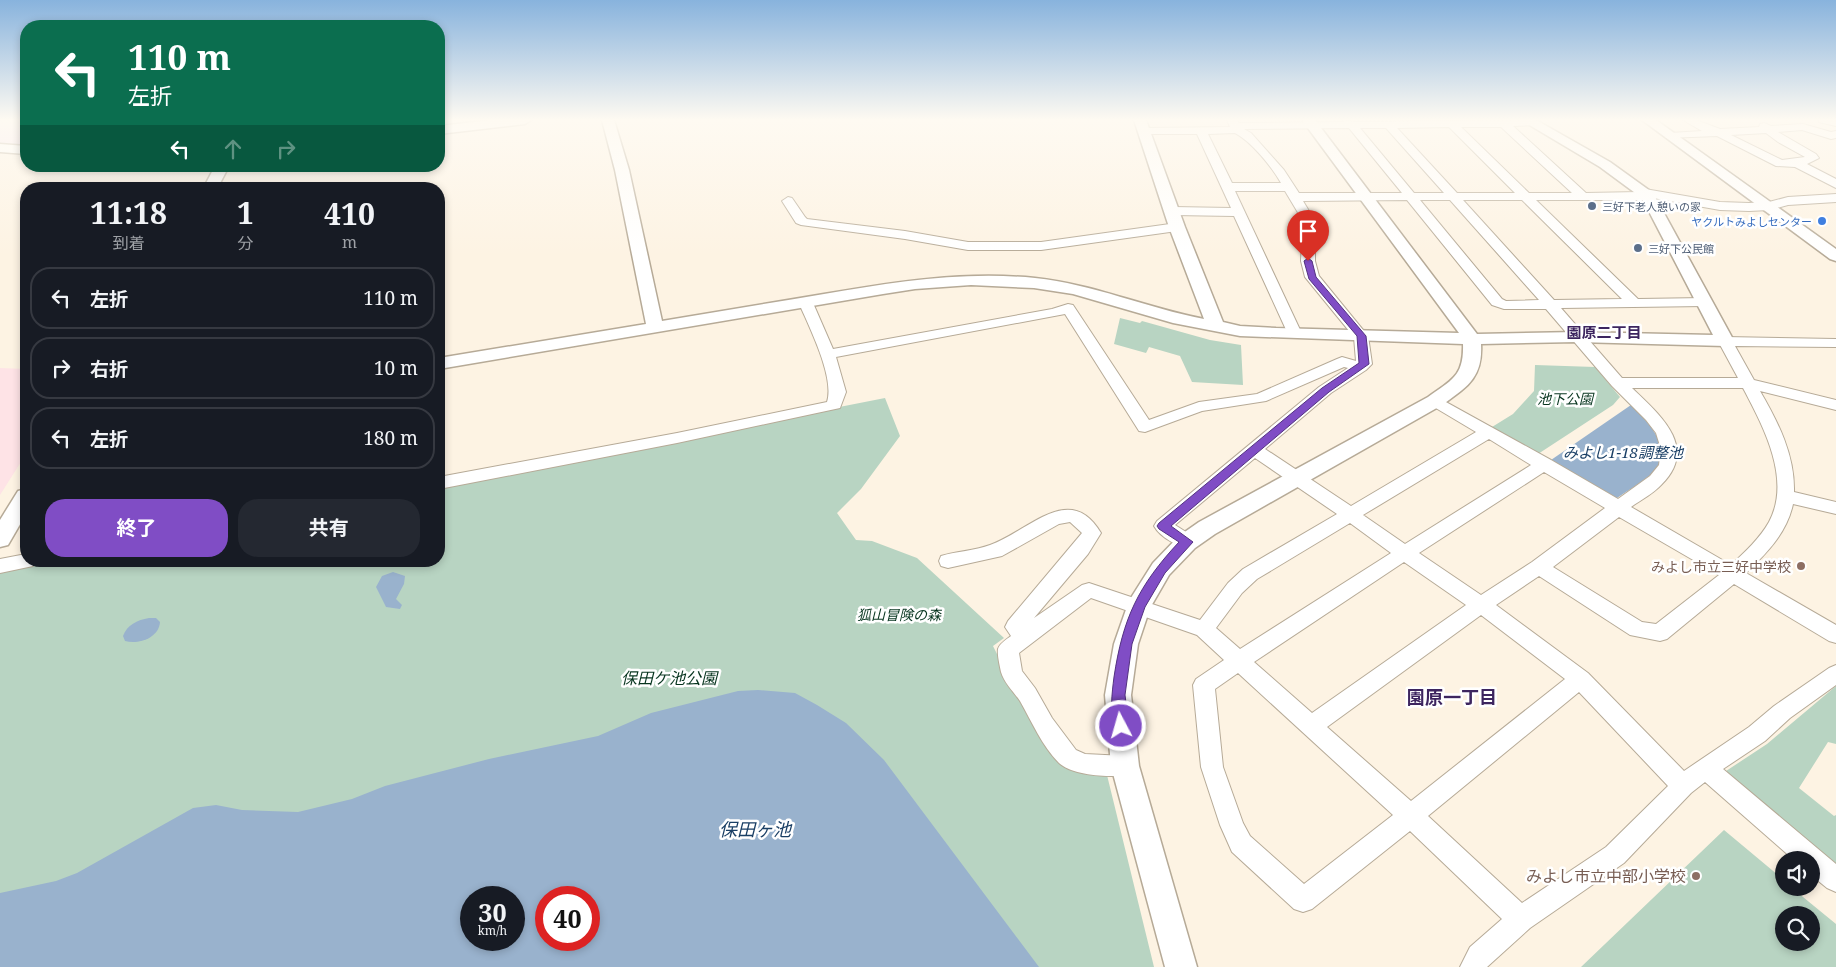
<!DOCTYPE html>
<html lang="ja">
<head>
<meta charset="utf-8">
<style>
  body { margin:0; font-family:"Noto Serif","Noto Sans JP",serif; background:#242831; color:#f1f3f6; height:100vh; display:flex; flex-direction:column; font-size:19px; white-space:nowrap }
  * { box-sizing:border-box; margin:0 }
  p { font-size:16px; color:#9ea1a6 }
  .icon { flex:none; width:28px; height:28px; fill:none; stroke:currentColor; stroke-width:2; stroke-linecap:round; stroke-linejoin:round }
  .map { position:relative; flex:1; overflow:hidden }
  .panel { position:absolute; left:20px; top:182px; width:425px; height:385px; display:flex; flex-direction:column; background:#171b24; border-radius:20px; box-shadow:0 2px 8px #0003 }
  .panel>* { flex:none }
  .banner { position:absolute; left:20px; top:20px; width:425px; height:152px; border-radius:20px; box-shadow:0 2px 8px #0003; background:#0b6e4f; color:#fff; overflow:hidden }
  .buttons { position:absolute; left:1775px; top:851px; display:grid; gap:10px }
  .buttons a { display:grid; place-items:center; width:45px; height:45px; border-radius:50%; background:#171b24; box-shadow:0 2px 8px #0003; font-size:25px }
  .speed { position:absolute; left:460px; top:886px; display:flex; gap:10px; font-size:25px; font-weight:700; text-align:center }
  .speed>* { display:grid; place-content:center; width:65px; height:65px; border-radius:50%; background:#171b24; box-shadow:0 2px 8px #0003; line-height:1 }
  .speed small { font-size:12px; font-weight:400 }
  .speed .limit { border:8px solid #d22; background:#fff; color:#111 }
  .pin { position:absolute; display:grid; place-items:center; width:42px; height:42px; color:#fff; margin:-51px -21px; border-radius:50% 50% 50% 0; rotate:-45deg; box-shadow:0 0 5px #0007 }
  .pin .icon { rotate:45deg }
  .me { position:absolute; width:55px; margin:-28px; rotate:354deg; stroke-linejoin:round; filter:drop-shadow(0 0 4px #0008) }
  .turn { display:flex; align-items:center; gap:18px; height:105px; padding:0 25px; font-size:22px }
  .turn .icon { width:65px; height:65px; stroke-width:2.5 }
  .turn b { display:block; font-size:35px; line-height:42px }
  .lanes { display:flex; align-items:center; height:48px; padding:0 25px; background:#0003; justify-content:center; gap:25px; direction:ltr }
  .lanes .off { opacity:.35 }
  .eta { display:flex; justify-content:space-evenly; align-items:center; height:85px; text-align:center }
  .eta b { font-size:30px; font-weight:700; line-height:35px }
  .button { display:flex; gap:10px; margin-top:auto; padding:10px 25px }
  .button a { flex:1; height:58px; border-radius:20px; background:#804dc5; color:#fff; font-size:20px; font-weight:700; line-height:58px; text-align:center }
  .button a+a { background:#242831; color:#f1f3f6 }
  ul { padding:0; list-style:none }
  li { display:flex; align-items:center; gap:15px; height:62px; margin:0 10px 8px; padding:0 15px; border:2px solid #363941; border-radius:20px }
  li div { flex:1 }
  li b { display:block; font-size:19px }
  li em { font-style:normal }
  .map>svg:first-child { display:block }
  .industrial { fill:#f8e4f3 }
  .medical { fill:#fee3e6 }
  .green { fill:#b8d4c2; fill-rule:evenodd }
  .water { fill:#99b2cd; fill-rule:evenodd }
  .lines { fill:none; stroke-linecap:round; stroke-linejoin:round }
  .minor-casing { stroke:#b6aa97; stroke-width:2 }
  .tertiary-casing { stroke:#b6aa97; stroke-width:3 }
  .minor { fill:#fff; fill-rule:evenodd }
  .tertiary { fill:#fff; fill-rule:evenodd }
  .route { fill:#804dc5; stroke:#533280 }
  .service-dot { fill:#5c6f8a; stroke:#fff; stroke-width:2 }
  .shop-dot { fill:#3f7fe0; stroke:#fff; stroke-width:2 }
  .education-dot { fill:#8d6e63; stroke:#fff; stroke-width:2 }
  .labels { text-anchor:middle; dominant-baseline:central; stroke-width:5; stroke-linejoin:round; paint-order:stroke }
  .far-service-label { font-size:11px; fill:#4e5e75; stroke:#fff; text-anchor:start }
  .far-shop-label { font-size:11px; fill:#366cbe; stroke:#fff; text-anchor:end }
  .park-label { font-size:14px; font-style:italic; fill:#06341e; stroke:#fff }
  .education-label { font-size:14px; fill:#785e54; stroke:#fff; text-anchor:end }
  .neighbourhood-label { font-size:15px; font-weight:bold; fill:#3d255f; stroke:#fff }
  .water-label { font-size:15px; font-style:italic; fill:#1a3f65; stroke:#fff }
  .near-park-label { font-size:16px; font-style:italic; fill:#06341e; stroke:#fff }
  .near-education-label { font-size:16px; fill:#785e54; stroke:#fff; text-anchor:end }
  .near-neighbourhood-label { font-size:18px; font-weight:bold; fill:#3d255f; stroke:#fff }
  .near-water-label { font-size:18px; font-style:italic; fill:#1a3f65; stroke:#fff }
</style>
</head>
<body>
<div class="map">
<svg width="1836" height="967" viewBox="0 0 1836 967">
  <rect width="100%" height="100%" fill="#fdf3e3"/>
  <path class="industrial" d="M0,120H26V145L0,143Z"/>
  <path class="medical" d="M0,368L26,369V454L0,495Z"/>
  <g class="green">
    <path d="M1120,318L1140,323L1142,321L1210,340L1241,345L1243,385L1192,382L1180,356L1149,347L1146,353L1114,344Z"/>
    <path d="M1535,365L1595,367L1620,397L1613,405L1538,454L1492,427L1513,414L1534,391Z"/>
    <path d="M885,398L900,436L861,489L837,513L856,540L872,541L917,558L1004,638L993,646L1009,678L1040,725L1106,771L1154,967H0V571L50,561H439V486ZM471,898H514V940H471ZM546,898H589V940H546Z"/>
    <path d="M1836,686V744L1828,742L1799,788L1834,816L1836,815V869L1723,773L1767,744Z"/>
    <path d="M1724,830L1784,880V888H1792L1836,924V967H1581ZM1784,915H1811V942H1784Z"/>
  </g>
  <g class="water">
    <path d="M1631,405C1650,424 1678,452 1649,476C1639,484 1627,491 1617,498L1551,460Z"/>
    <path d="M393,572L405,576L404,584L396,599L402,605L400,609L386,607L376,587L382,576Z"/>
    <path d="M149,618H156L160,622C159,638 138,645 125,641L123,636C127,625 137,620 149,618Z"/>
    <path d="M758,690L795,693L817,705L846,723L884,760L1039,967H0V893L56,881L77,873L193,808L216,805L242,810L298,812L352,799L385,786L489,759L598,736L651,713L738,691ZM471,898H514V940H471ZM546,898H589V940H546Z"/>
  </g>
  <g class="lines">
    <defs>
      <g id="minor">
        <path d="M1227,120H1237L1239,123L1344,122L1343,120L1355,122L1532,120L1537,123L1536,125L1513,126L1586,193L1639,192L1645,189L1720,202L1749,203L1769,202L1788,197L1836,194V202L1788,205L1769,210L1749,211L1720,210L1653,198L1648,200H1536L1638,299L1705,298L1712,302L1705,306L1561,308L1622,378H1738L1718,341L1720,338L1725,337L1836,339V347L1735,346L1754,380L1836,400V410L1760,391C1778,422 1795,455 1794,492L1836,502V514L1793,504C1787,533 1766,554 1746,573L1836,625V643L1829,641L1734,584L1667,639L1660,641L1630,635L1539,576L1496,605L1588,673L1684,771L1749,727L1774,706L1829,668L1836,665V685L1790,718L1765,741L1723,769L1836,864V892L1827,888L1811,875V860H1794L1705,782L1691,793L1624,863L1530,928L1487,967H1460L1470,947L1502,919L1410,831L1312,909L1303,912L1294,909L1232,852L1220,825L1201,767L1193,685L1196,679L1224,660L1197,635L1091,598L1019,653L1022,671L1035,688L1052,718L1076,750L1085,754L1125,756L1133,759L1136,766L1133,773C1116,779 1073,776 1059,763C1042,746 1032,722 1020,701C1014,692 1004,683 1001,672C1000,667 997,655 998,649C999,644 1007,639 1011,636L1005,627L1008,621L1082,533L1070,522L1059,524L1002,556L948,568L941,566L939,561L941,556C957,551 974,551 990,545C1028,532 1070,480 1101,533L1088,554L1034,618L1082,585L1089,583L1200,620L1228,583L1243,569L1337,514L1255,458L1175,525L1194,537L1196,542L1194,547C1181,550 1160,537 1154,526L1157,521L1319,387L1348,368L1344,367L1266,401L1202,411L1145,432L1139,431L1065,314L836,357L846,392L840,408L677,443L439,489V477L677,433L827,402C835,377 809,327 799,303L806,299L813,303L833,349L1052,309L1068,304L1073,305L1149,420L1199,402L1257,394L1337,359L1342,357L1356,361L1354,337L1305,277L1301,261L1303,221L1285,191H1235L1302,334L1300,337H1290L1288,334L1234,216L1173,215L1167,211L1173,207L1231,208L1197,134H1144L1139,131L1144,128L1230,127ZM1449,127L1515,193H1457L1397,128ZM1461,127H1501L1572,193H1529ZM1349,128L1402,193H1299L1284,170L1251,133L1244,129ZM1360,128H1386L1444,193H1414ZM1235,133C1251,141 1272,167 1281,183H1232L1208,134ZM1407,200L1492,305L1504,309H1546L1612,386L1646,420L1656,433L1661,449L1659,465L1650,476L1618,499L1551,460L1435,396L1429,398L1427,401L1429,404L1476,432L1351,506L1265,449L1331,393L1366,370L1372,364L1368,336L1319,276L1315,261V221L1303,201ZM1420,200H1450L1539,300L1506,301L1502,299ZM1463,200H1522L1622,299L1554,300ZM1632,388H1743C1763,426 1792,479 1769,522C1760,538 1745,552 1731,565L1631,507C1641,500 1654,493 1662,484C1699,447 1659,414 1632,388ZM1489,439L1531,465L1405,544L1363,515ZM1544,472L1605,508L1532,562L1481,595L1419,553ZM1619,517L1719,575L1656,624L1642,622L1553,567ZM1350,523L1391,553L1240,649L1216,628L1242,593L1257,579ZM1404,562L1466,605L1312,713L1254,662ZM1481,615L1565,679L1411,801L1327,727ZM1238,673L1393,815L1304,884L1250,836L1243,823L1223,767L1215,689ZM1579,692L1668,786L1606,847L1522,903L1428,816Z"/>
        <path d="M1683,120H1696L1720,129L1759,127L1760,124L1764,123L1771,126L1803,124L1831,132L1836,131V138L1831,139L1802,130L1778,132L1816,154L1819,158L1807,164L1836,179V188L1795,167L1776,166L1717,136L1666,138L1665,136L1666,134L1670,133L1702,131ZM1766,133L1778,142L1805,157L1782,160L1731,135Z"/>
        <path d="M1818,120H1836V126L1819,122Z"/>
        <path d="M788,197L792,198L805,217L807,219L905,231L968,242H1041L1177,223L1183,227L1177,231L1041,250H968L905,239L801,225L796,223L782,201Z"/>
        <path d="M26,554V561H35L33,566L0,573V559Z"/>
      </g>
      <g id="tertiary">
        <path d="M492,120H531L525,124L439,134V126Z"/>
        <path d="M602,120H614L629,170L662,321C716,312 770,303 824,294C894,282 963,271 1035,278C1093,284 1147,308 1204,319L1169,227L1134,120H1146L1185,227L1223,322L1240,326L1276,328L1459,333L1302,120H1315L1477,334L1577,332L1713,335L1642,198L1600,167L1521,120H1536L1610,162L1653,193L1734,341L1731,345L1725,346L1577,342L1481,344C1483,378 1467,387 1442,405L1215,534L1195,548L1169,575L1150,608L1138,644L1131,695L1139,766L1197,967H1165L1111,766L1105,695L1114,644L1129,601L1153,563L1179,536L1199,522L1428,397C1452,380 1464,376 1463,344L1240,336L1173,323L1073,294L1034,288L971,285L915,289L883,294L439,369V358L646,324L615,170Z"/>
        <path d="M1642,120H1656L1836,249V261L1830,259Z"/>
        <path d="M0,144L26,146V154L0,152Z"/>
        <path d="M215,166H229L217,189H203Z"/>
        <path d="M26,489V514L8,545L0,547V520L18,491Z"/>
      </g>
    </defs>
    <use href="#minor" class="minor-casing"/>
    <use href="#tertiary" class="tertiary-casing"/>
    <use href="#minor" class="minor"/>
    <use href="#tertiary" class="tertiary"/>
  </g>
  <linearGradient id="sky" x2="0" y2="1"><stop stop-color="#88b3dd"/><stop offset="0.47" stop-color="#fefaf2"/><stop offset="1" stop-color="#fefaf2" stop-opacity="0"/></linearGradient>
  <rect width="1836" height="255" fill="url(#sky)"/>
  <path class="route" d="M1308,258L1312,261L1316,277L1366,336L1369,364L1329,392L1171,526L1193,542L1165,573L1145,607L1132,644L1125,695L1129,726L1126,730L1121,732L1116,730C1109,715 1112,693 1114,677C1123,618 1138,586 1179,542L1159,529L1157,526L1159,523L1322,388L1359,363L1357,336L1309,279L1304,261Z"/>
  <g class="service-dot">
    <circle cx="1592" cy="206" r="5"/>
    <circle cx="1638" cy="248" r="5"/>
  </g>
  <circle class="shop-dot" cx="1822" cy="221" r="5"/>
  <g class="education-dot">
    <circle cx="1801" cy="566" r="5"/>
    <circle cx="1696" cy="876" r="5"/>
  </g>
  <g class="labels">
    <g class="far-service-label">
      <text x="1602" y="206">三好下老人憩いの家</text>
      <text x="1648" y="248">三好下公民館</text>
    </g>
    <g class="far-shop-label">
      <text x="1812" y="221">ヤクルトみよしセンター</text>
    </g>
    <g class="park-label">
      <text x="1565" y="398">池下公園</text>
      <text x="899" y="614">狐山冒険の森</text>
    </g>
    <g class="education-label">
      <text x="1791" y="566">みよし市立三好中学校</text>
    </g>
    <g class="neighbourhood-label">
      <text x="1604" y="332">園原二丁目</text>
    </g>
    <g class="water-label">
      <text x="1623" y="452">みよし1-18調整池</text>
    </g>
    <g class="near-park-label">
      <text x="669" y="678">保田ケ池公園</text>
    </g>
    <g class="near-education-label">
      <text x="1686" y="876">みよし市立中部小学校</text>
    </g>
    <g class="near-neighbourhood-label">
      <text x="1452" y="697">園原一丁目</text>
    </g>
    <g class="near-water-label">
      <text x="755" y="829">保田ヶ池</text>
    </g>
  </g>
</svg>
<div class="buttons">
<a><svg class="icon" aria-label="sound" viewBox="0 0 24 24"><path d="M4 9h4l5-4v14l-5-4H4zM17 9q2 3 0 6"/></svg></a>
<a><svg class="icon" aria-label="search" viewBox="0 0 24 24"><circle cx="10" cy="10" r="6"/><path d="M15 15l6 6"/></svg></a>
</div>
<div class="speed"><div>30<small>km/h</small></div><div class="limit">40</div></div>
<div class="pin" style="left:1308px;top:261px;background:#d93025"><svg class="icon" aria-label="arrive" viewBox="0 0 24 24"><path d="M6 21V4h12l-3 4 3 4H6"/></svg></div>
<svg class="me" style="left:1121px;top:726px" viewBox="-20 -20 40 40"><circle r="17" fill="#804dc5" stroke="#fff" stroke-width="3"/><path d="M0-11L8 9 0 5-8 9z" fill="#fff"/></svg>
<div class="banner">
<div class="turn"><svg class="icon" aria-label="left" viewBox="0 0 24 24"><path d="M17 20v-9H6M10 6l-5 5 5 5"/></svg><div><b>110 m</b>左折</div></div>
<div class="lanes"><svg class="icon" aria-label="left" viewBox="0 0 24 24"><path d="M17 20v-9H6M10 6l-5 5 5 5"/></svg><svg class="icon off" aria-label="ahead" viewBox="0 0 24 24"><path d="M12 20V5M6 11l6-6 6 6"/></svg><svg class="icon off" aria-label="right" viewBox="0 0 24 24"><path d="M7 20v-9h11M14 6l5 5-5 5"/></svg></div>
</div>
<section class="panel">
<div class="eta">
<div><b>11:18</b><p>到着</p></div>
<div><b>1</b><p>分</p></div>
<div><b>410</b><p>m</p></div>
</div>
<ul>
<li><svg class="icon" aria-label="left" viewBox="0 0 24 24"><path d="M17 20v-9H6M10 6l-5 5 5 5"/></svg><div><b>左折</b></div><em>110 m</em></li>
<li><svg class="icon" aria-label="right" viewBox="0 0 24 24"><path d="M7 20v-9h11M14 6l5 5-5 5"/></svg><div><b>右折</b></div><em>10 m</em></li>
<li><svg class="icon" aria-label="left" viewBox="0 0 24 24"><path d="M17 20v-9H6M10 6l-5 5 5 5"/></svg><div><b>左折</b></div><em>180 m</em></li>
</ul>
<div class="button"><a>終了</a><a>共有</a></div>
</section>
</div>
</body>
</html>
